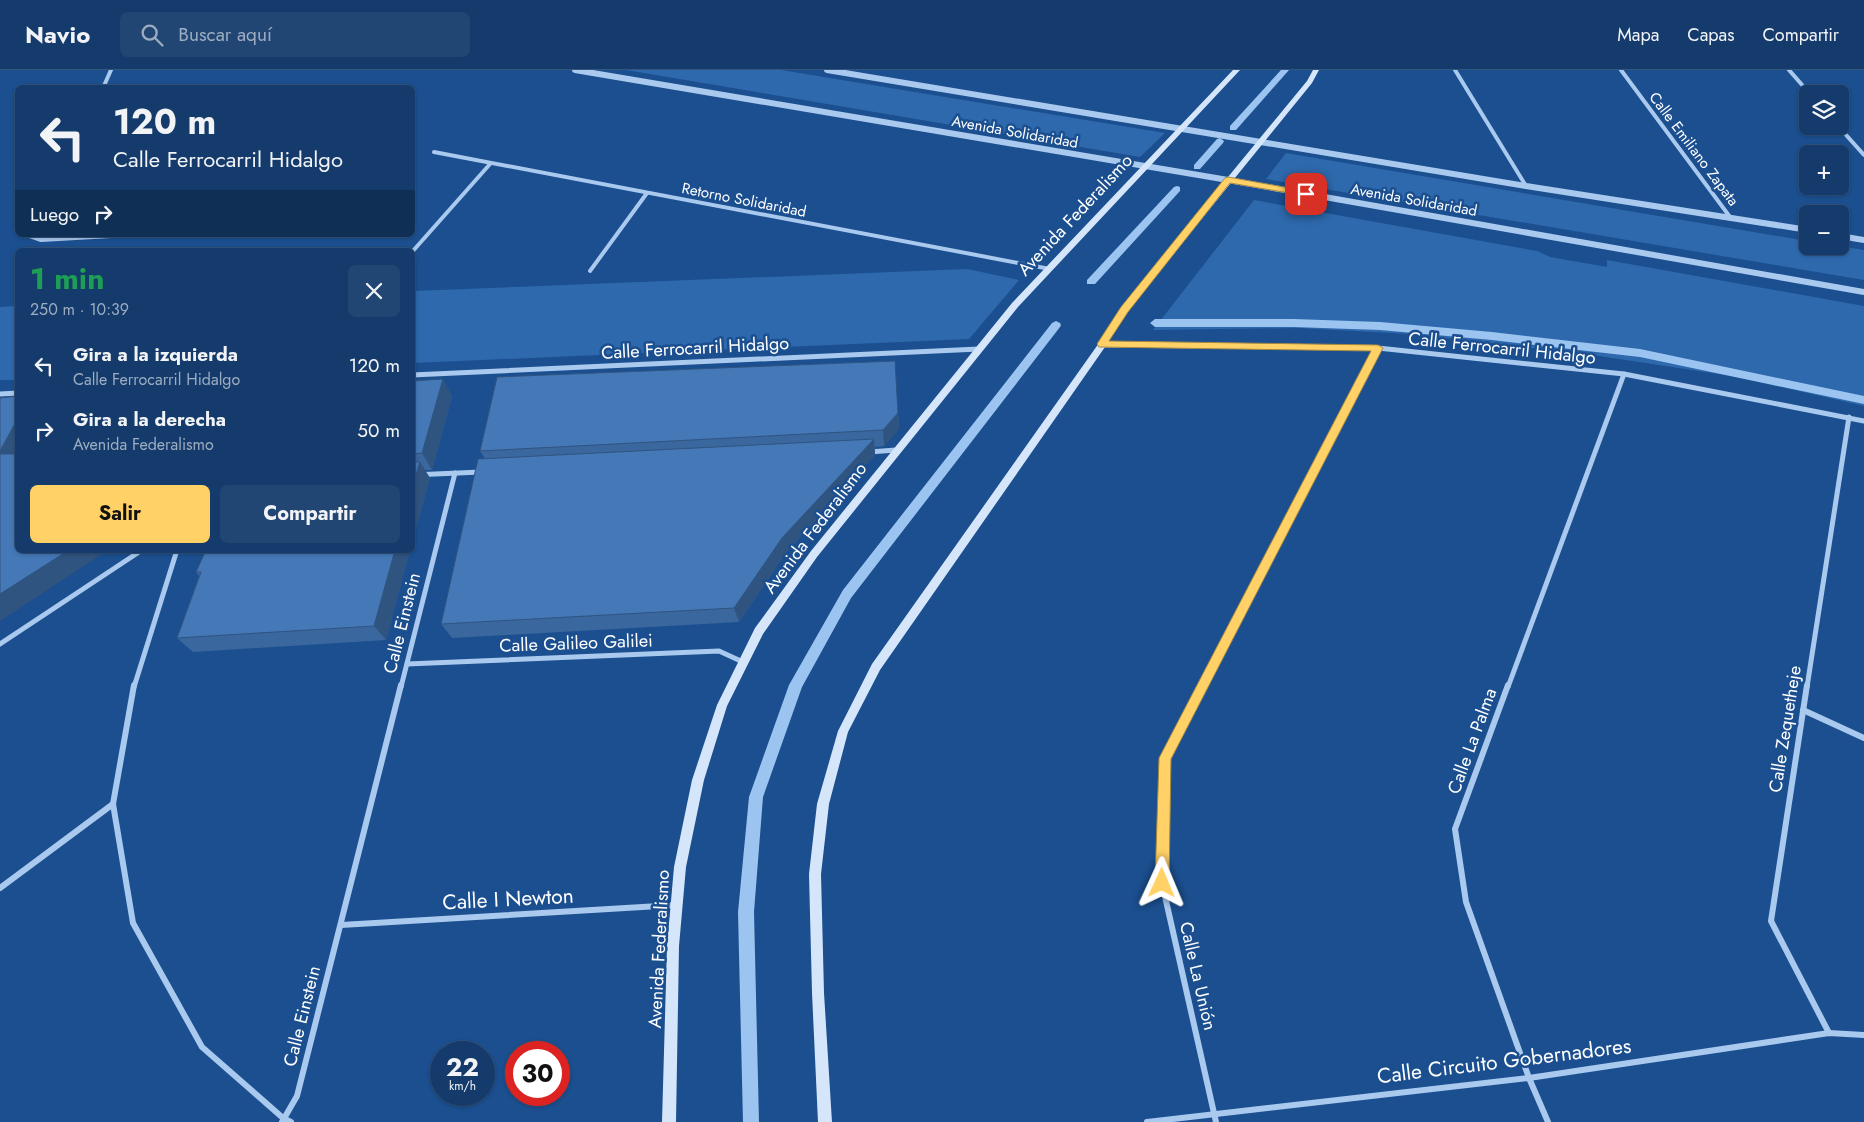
<!DOCTYPE html>
<html lang="es">
<head>
<meta charset="utf-8">
<style>
  body { margin:0; font-family:Jost,sans-serif; background:#214673; color:#f1f3f6; height:100vh; display:flex; flex-direction:column; font-size:19px; white-space:nowrap }
  * { box-sizing:border-box; margin:0 }
  p { font-size:16px; color:#9dadc1 }
  .icon { flex:none; width:28px; height:28px; fill:none; stroke:currentColor; stroke-width:2; stroke-linecap:round; stroke-linejoin:round }
  .map { position:relative; flex:1; overflow:hidden }
  .details { position:absolute; left:15px; top:178px; width:400px; height:305px; display:flex; flex-direction:column; background:#143b6b; border-radius:8px; box-shadow:0 1px 4px #0004,0 0 0 1px #33557e }
  .details>* { flex:none }
  .guide { position:absolute; left:15px; top:15px; width:400px; height:152px; border-radius:8px; box-shadow:0 1px 4px #0004,0 0 0 1px #33557e; background:#143b6b; color:#f1f3f6; overflow:hidden }
  .buttons { position:absolute; left:1799px; top:15px; display:grid; gap:10px }
  .buttons a { display:grid; place-items:center; width:50px; height:50px; border-radius:8px; background:#143b6b; box-shadow:0 1px 4px #0004,0 0 0 1px #33557e; font-size:25px }
  .speed { position:absolute; left:430px; top:971px; display:flex; gap:10px; font-size:25px; font-weight:700; text-align:center }
  .speed>* { display:grid; place-content:center; width:65px; height:65px; border-radius:50%; background:#143b6b; box-shadow:0 1px 4px #0004,0 0 0 1px #33557e; line-height:1 }
  .speed small { font-size:12px; font-weight:400 }
  .speed .limit { border:8px solid #d22; background:#fff; color:#111 }
  .pin { position:absolute; display:grid; place-items:center; width:42px; height:42px; color:#fff; margin:-21px; border-radius:10px; box-shadow:0 2px 8px #0006 }
  .me { position:absolute; width:55px; margin:-28px; rotate:1deg; stroke-linejoin:round; filter:drop-shadow(0 0 4px #0008) }
  .turn { display:flex; align-items:center; gap:18px; height:105px; padding:0 15px; font-size:22px }
  .turn .icon { width:65px; height:65px; stroke-width:2.5 }
  .turn b { display:block; font-size:35px; line-height:42px }
  .then { display:flex; align-items:center; height:48px; padding:0 15px; background:#0003; gap:10px; font-size:19px }
  .round { display:grid; place-items:center; flex:none; width:52px; height:52px; border-radius:8px; background:#214673 }
  .overview { display:flex; align-items:center; justify-content:space-between; height:85px; padding:0 15px }
  h1 { font-size:30px; font-weight:700; line-height:38px; color:#1e9e55 }
  .cta { display:flex; gap:10px; margin-top:auto; padding:10px 15px }
  .cta a { flex:1; height:58px; border-radius:8px; background:#ffd166; color:#111; font-size:20px; font-weight:700; line-height:58px; text-align:center }
  .cta a+a { background:#214673; color:#f1f3f6 }
  ul { padding:0; list-style:none }
  li { display:flex; align-items:center; gap:15px; height:65px; padding:0 15px }
  li div { flex:1 }
  li b { display:block; font-size:19px }
  li em { font-style:normal }
  header { display:flex; align-items:center; gap:30px; box-sizing:border-box; height:70px; padding:0 25px; background:#143b6b; border-bottom:1px solid #33557e }
  header strong { font-size:24px }
  nav { display:flex; gap:28px; margin-inline-start:auto; font-size:18px }
  .search { width:350px; height:45px; background:#214673; display:flex; align-items:center; gap:12px; box-sizing:border-box; padding:0 18px; border-radius:8px; color:#9dadc1; font-size:19px }
  .map>svg:first-child { display:block }
  .green { fill:#2e69ad }
  .lines { fill:none; stroke-linecap:round; stroke-linejoin:round }
  .stream { fill:#9cc4f0; fill-rule:evenodd }
  .minor-far2 { stroke:#a9c9ee; stroke-width:4 }
  .minor-far1 { stroke:#a9c9ee; stroke-width:5 }
  .minor { stroke:#a9c9ee; stroke-width:6 }
  .tertiary { stroke:#a9c9ee; stroke-width:6 }
  .secondary { fill:#d6e6fa; fill-rule:evenodd }
  .wall { fill:#3a679d }
  .shaded-wall { fill:#305480 }
  .building { fill:#4478b7; stroke:#305480 }
  .route { fill:#ffd166; stroke:#a68842 }
  .labels { text-anchor:middle; dominant-baseline:central; stroke-width:5; stroke-linejoin:round; paint-order:stroke }
  .far-street-label { font-size:15px; fill:#fff; stroke:#1b4f8f }
  .street-label { font-size:18px; fill:#fff; stroke:#1b4f8f }
  .near-street-label { font-size:21px; fill:#fff; stroke:#1b4f8f }
</style>
</head>
<body>
<header>
<strong>Navio</strong>
<div class="search"><svg class="icon" aria-label="search" viewBox="0 0 24 24"><circle cx="10" cy="10" r="6"/><path d="M15 15l6 6"/></svg>Buscar aquí</div>
<nav><a>Mapa</a><a>Capas</a><a>Compartir</a></nav>
</header>
<div class="map">
<svg width="1864" height="1052" viewBox="0 0 1864 1052">
  <rect width="100%" height="100%" fill="#1b4f8f"/>
  <g class="green">
    <path d="M626,0H781L1165,63L1140,87Z"/>
    <path d="M1286,83L1807,171L1808,176H1840L1864,180V210L1266,109Z"/>
    <path d="M1254,130L1537,181L1550,187L1607,197V190L1864,236V336L1738,307L1586,284L1410,264L1299,258L1153,260Z"/>
    <path d="M967,199L1019,210L969,269L413,293V221Z"/>
    <path d="M17,236V310H0V237Z"/>
  </g>
  <g class="lines">
    <g class="stream">
      <path d="M1281,0H1289L1236,60H1230V56Z"/>
      <path d="M1220,68L1224,71L1223,73L1200,99H1194V95L1217,69Z"/>
      <path d="M1177,116L1180,117V121L1095,214H1087V210L1174,117Z"/>
      <path d="M1155,249H1294L1380,252L1492,262L1640,279L1864,326V334L1640,287L1492,270L1380,260L1294,257H1155L1150,253Z"/>
      <path d="M1056,251L1060,253L1061,255L1060,257L851,528L802,617L763,727L754,842L759,1052H743L738,842L749,727L789,615L843,520L1052,253Z"/>
    </g>
    <g class="minor-far2">
      <path d="M1455,0L1526,116"/>
      <path d="M1621,0L1730,147"/>
      <path d="M1789,0L1810,24"/>
      <path d="M103,18L111,0"/>
      <path d="M1838,56L1864,85"/>
      <path d="M434,82L1050,199"/>
      <path d="M27,165L41,170L129,165"/>
      <path d="M412,182L490,94"/>
      <path d="M590,201L647,123"/>
    </g>
    <g class="minor-far1">
      <path d="M1102,275L1378,278L1624,304L1864,351"/>
      <path d="M412,305L979,279"/>
      <path d="M0,324L18,323"/>
      <path d="M869,382L896,380"/>
      <path d="M412,405L481,402"/>
      <path d="M0,574L142,480"/>
      <path d="M407,594L719,581L743,592"/>
      <path d="M134,617L177,480"/>
      <path d="M401,617L455,403"/>
      <path d="M1202,617L1378,278"/>
      <path d="M1508,617L1624,304"/>
      <path d="M1807,617L1849,347"/>
    </g>
    <g class="minor">
      <path d="M134,615L113,734L133,853L202,977L283,1048L291,1052"/>
      <path d="M1203,615L1165,688L1162,813L1216,1052"/>
      <path d="M1508,615L1455,759L1466,832L1529,1008L1548,1052"/>
      <path d="M1807,615L1771,851L1829,963"/>
      <path d="M1803,640L1864,668"/>
      <path d="M0,818L113,734"/>
      <path d="M341,855L676,835"/>
      <path d="M282,1052L297,1026L401,615"/>
      <path d="M1147,1052L1529,1008L1829,963L1864,965"/>
    </g>
    <g class="tertiary">
      <path d="M575,0L1228,110L1864,222"/>
      <path d="M827,0L1526,116L1808,160"/>
      <path d="M1840,166L1864,170"/>
    </g>
    <g class="secondary">
      <path d="M1233,0H1240L1018,237L817,487L763,564L727,636L704,710L686,797L679,876L676,1052H662L667,876L674,797L692,710L717,635L755,558L811,481L1012,233Z"/>
      <path d="M1313,0H1319L1312,13L1127,241L1105,277L880,600L848,662L829,734L821,804L824,923L832,1052H818L812,923L809,804L817,734L838,661L872,594L1099,273L1121,237L1307,11Z"/>
    </g>
  </g>
  <g class="wall">
    <path d="M412,311L452,326L432,400H424L430,408L412,472Z"/>
    <path d="M898,343L899,359L884,376L875,377V385L785,484L739,552L452,568L441,554L485,389L480,381Z"/>
    <path d="M206,480H410L386,570L193,582L177,568L199,506L196,502Z"/>
  </g>
  <g class="shaded-wall">
    <path d="M443,309L452,326L432,400L422,383Z"/>
    <path d="M898,343L899,359L884,376L883,360Z"/>
    <path d="M18,348V396L0,386V381Z"/>
    <path d="M874,369L875,385L785,484L739,552L734,538L782,468Z"/>
    <path d="M420,392L430,408L412,472V418Z"/>
    <path d="M69,480H108L0,551V524Z"/>
    <path d="M395,480H410L386,570L374,556Z"/>
  </g>
  <g class="building">
    <path d="M895,291L898,343L883,360L480,381L497,307Z"/>
    <path d="M443,309L422,383L412,384V311Z"/>
    <path d="M18,326V348L0,381V328Z"/>
    <path d="M874,369L782,468L734,538L441,554L478,389Z"/>
    <path d="M0,384H18V480H69L0,524Z"/>
    <path d="M412,392H420L412,418Z"/>
    <path d="M206,480H395L374,556L177,568L201,502H196Z"/>
  </g>
  <path class="route" d="M1228,107L1306,121L1310,124L1306,126L1230,113L1128,242L1109,271L1378,275L1383,278L1171,689L1169,813L1167,818L1162,820L1157,818L1155,813L1159,688L1371,281L1099,277L1097,274L1121,237L1225,108Z"/>
  <g class="labels">
    <g class="far-street-label">
      <text transform="translate(1015 62) rotate(10)">Avenida Solidaridad</text>
      <text transform="translate(1694 79) rotate(53)">Calle Emiliano Zapata</text>
      <text transform="translate(744 130) rotate(11)">Retorno Solidaridad</text>
      <text transform="translate(1414 130) rotate(10)">Avenida Solidaridad</text>
    </g>
    <g class="street-label">
      <text transform="translate(1075 145) rotate(-47)">Avenida Federalismo</text>
      <text transform="translate(695 278) rotate(-3)">Calle Ferrocarril Hidalgo</text>
      <text transform="translate(1502 278) rotate(6)">Calle Ferrocarril Hidalgo</text>
      <text transform="translate(815 458) rotate(-53)">Avenida Federalismo</text>
      <text transform="translate(402 553) rotate(-76)">Calle Einstein</text>
      <text transform="translate(576 573) rotate(-2)">Calle Galileo Galilei</text>
      <text transform="translate(1785 659) rotate(-81)">Calle Zequetheje</text>
      <text transform="translate(1472 671) rotate(-70)">Calle La Palma</text>
      <text transform="translate(659 879) rotate(-87)">Avenida Federalismo</text>
      <text transform="translate(1198 906) rotate(77)">Calle La Unión</text>
      <text transform="translate(302 946) rotate(-76)">Calle Einstein</text>
    </g>
    <g class="near-street-label">
      <text transform="translate(508 829) rotate(-3)">Calle I Newton</text>
      <text transform="translate(1504 991) rotate(-7)">Calle Circuito Gobernadores</text>
    </g>
  </g>
</svg>
<div class="buttons">
<a><svg class="icon" aria-label="layers" viewBox="0 0 24 24"><path d="M12 4l9 5-9 5-9-5zM3 14l9 5 9-5"/></svg></a>
<a>+</a>
<a>−</a>
</div>
<div class="speed"><div>22<small>km/h</small></div><div class="limit">30</div></div>
<div class="pin" style="left:1306px;top:124px;background:#d93025"><svg class="icon" aria-label="arrive" viewBox="0 0 24 24"><path d="M6 21V4h12l-3 4 3 4H6"/></svg></div>
<svg class="me" style="left:1162px;top:813px" viewBox="-20 -20 40 40"><path d="M0-17L14 15 0 8-14 15z" fill="#ffd166" stroke="#fff" stroke-width="4"/></svg>
<div class="guide">
<div class="turn"><svg class="icon" aria-label="left" viewBox="0 0 24 24"><path d="M17 20v-9H6M10 6l-5 5 5 5"/></svg><div><b>120 m</b>Calle Ferrocarril Hidalgo</div></div>
<div class="then">Luego<svg class="icon" aria-label="right" viewBox="0 0 24 24"><path d="M7 20v-9h11M14 6l5 5-5 5"/></svg></div>
</div>
<section class="details">
<div class="overview"><div><h1>1 min</h1><p>250 m · 10:39</p></div><a class="round"><svg class="icon" aria-label="close" viewBox="0 0 24 24"><path d="M6 6l12 12M18 6L6 18"/></svg></a></div>
<ul>
<li><svg class="icon" aria-label="left" viewBox="0 0 24 24"><path d="M17 20v-9H6M10 6l-5 5 5 5"/></svg><div><b>Gira a la izquierda</b><p>Calle Ferrocarril Hidalgo</p></div><em>120 m</em></li>
<li><svg class="icon" aria-label="right" viewBox="0 0 24 24"><path d="M7 20v-9h11M14 6l5 5-5 5"/></svg><div><b>Gira a la derecha</b><p>Avenida Federalismo</p></div><em>50 m</em></li>
</ul>
<div class="cta"><a>Salir</a><a>Compartir</a></div>
</section>
</div>
</body>
</html>
